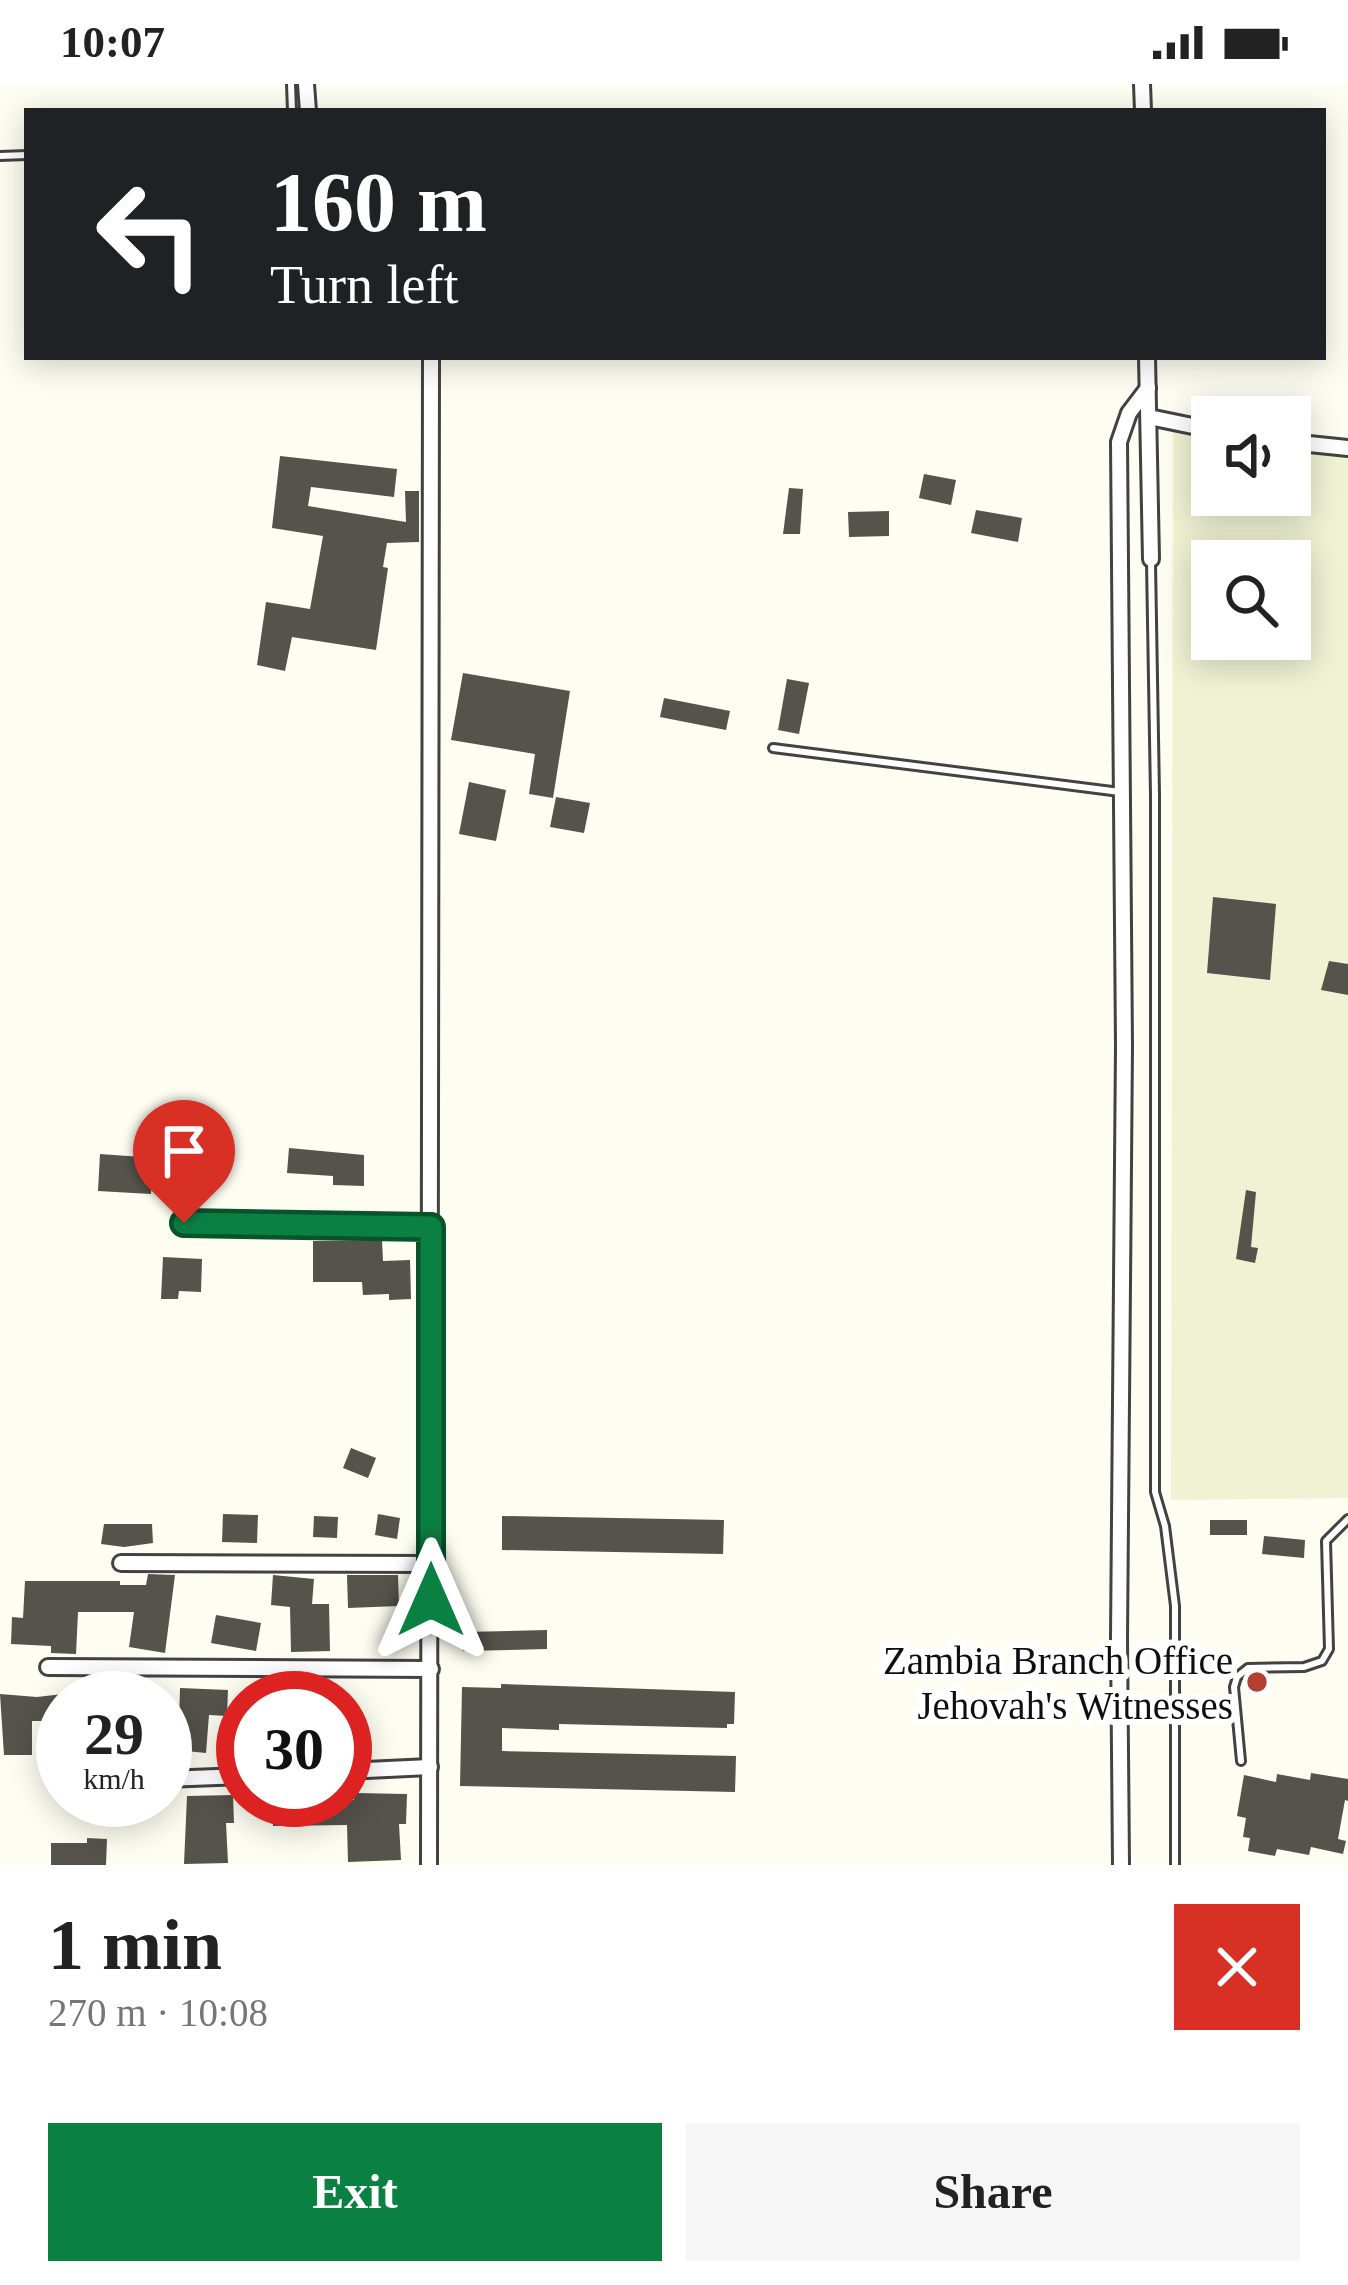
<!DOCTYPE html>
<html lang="en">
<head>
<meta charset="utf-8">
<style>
  body { margin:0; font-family:Georgia,serif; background:#f6f6f6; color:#222; height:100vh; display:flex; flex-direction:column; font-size:45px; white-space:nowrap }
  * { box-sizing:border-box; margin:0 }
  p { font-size:39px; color:#767676 }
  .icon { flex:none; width:66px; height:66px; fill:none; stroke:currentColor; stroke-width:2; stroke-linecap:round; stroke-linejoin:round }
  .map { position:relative; height:1781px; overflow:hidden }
  .drawer { display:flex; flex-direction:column; background:#fff; flex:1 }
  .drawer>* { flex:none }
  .guide { position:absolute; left:24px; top:24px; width:1302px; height:252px; border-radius:0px; box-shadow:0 6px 30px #0003; background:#202124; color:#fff; overflow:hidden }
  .tools { position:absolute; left:1191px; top:312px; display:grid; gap:24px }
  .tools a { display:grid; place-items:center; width:120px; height:120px; border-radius:0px; background:#fff; box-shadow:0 6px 30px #0003; font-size:60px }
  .speed { position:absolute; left:36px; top:1587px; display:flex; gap:24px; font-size:60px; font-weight:700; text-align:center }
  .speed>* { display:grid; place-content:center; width:156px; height:156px; border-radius:50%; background:#fff; box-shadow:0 6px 30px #0003; line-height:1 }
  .speed small { font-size:30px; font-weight:400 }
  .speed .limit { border:18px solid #d22; background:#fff; color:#111 }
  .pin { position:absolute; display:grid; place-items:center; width:102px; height:102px; color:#fff; margin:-123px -51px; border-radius:50% 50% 50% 0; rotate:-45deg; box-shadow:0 0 12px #0007 }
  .pin .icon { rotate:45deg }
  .me { position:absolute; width:132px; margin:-66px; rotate:0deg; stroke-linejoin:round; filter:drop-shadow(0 0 9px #0008) }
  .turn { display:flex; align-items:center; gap:42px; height:252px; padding:0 48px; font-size:54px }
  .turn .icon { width:156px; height:156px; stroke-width:2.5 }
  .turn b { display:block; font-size:84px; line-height:102px }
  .round { display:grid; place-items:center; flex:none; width:126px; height:126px; border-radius:0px; background:#f6f6f6 }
  .head { display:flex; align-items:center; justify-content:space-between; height:204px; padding:0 48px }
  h1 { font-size:72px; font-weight:600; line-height:90px }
  .primary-button { display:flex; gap:24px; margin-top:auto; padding:24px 48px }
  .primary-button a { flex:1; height:138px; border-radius:0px; background:#0b8043; color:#fff; font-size:48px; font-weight:600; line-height:138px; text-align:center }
  .primary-button a+a { background:#f6f6f6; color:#222 }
  .status { display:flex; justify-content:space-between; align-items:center; height:84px; padding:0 60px; background:#fff; direction:ltr }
  .status svg { height:33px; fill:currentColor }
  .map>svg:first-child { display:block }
  .farmland { fill:#f0f2d3; fill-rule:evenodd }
  .building { fill:#56524c }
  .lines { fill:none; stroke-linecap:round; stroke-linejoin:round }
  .service-casing { stroke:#424242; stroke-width:12 }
  .minor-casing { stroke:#424242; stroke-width:20 }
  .service { stroke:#fff; stroke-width:6 }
  .minor { stroke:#fff; stroke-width:14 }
  .route-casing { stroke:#07532c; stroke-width:30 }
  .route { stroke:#0b8043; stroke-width:21 }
  .poi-dot { fill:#b44031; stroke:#fff; stroke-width:4.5 }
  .labels { text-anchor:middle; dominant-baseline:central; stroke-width:12; stroke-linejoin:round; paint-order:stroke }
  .poi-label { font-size:39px; fill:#0f0f0f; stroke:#fff; text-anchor:end }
</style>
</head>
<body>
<div class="status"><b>10:07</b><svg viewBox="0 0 49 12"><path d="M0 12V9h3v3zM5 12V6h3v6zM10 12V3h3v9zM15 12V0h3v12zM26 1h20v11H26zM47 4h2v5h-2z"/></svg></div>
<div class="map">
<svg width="1348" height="1781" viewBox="0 0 1348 1781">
  <rect width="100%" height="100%" fill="#fefdf1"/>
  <path class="farmland" d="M1173,346L1212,351V411H1290V363L1348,371V1414L1171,1416ZM1212,477H1290V555H1212Z"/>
  <g class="building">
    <path d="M280,372L397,385L394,413L311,403L308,422L406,438L405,407H419V458L387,459L383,483L388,484L376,566L292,553L285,587L257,581L266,518L310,525L323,452L272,444Z"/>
    <path d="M924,390L956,396L951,421L919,414Z"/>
    <path d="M789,404L803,405L800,450H783Z"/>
    <path d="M976,426L1022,434L1018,458L971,449Z"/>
    <path d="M889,427V452L849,453L848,428Z"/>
    <path d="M463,589L570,607L553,714L529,710L535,670L451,656Z"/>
    <path d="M787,595L809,599L799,650L778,646Z"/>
    <path d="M664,614L730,627L726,646L660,633Z"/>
    <path d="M469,698L506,706L496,757L459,750Z"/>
    <path d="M556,713L590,719L584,749L550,743Z"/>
    <path d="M1213,813L1276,820L1270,896L1207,889Z"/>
    <path d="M1329,877L1348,880V911L1321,906Z"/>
    <path d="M289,1064L364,1071V1102L333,1101V1092L287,1089Z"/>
    <path d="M169,1069H223V1098H152L151,1110L98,1107L100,1070L169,1075Z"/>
    <path d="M1246,1106L1256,1108L1251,1163L1258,1164L1255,1179L1236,1175Z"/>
    <path d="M382,1156L383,1177L410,1176L411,1215L389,1216V1210L363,1211L362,1198H313V1157Z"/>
    <path d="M163,1173L202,1175L201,1208L179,1207L178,1215H161Z"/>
    <path d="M351,1364L376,1374L368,1394L343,1384Z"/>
    <path d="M223,1430L258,1431L257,1459L222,1458Z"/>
    <path d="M378,1430L400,1434L397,1455L375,1451Z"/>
    <path d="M314,1432L338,1433L337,1454L313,1453Z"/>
    <path d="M502,1432L724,1436L723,1470L502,1466Z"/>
    <rect x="1210" y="1436" width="37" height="15"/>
    <path d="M104,1440H152L153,1459L124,1463L101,1460Z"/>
    <path d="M1264,1452L1305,1456L1304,1474L1262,1470Z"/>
    <path d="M148,1490L175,1491L165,1569L129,1563L134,1528H78L76,1570L51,1569V1562L11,1560L12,1533L23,1534L25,1497H120V1501H146Z"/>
    <path d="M273,1491L314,1495L312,1520H329L330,1567L291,1568L290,1523L271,1521Z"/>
    <path d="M347,1491H398L399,1522L348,1524Z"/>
    <path d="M216,1531L261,1539L256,1567L211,1559Z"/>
    <path d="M547,1546V1565L463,1567V1548Z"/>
    <path d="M501,1600L735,1608L734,1640H727V1644L559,1640V1646L502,1644V1667L736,1672L735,1708L460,1702L462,1603L501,1604Z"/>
    <path d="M180,1604L228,1606L227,1632L209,1631L206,1669L165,1665V1643L175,1644V1639H179Z"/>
    <path d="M0,1610L37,1613L63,1610V1637H32V1671H4Z"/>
    <path d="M1311,1689L1348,1695V1717L1345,1716L1338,1755L1346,1757L1343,1770L1311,1763L1309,1771L1277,1765L1275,1772L1248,1767L1250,1754L1243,1753L1246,1734L1237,1732L1244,1691L1276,1698L1277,1690L1310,1696Z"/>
    <path d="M354,1709L407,1710L406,1740H399L401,1776L348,1778L347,1741L273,1742L272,1716H354Z"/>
    <path d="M233,1711L234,1739H226L228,1779L184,1780L187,1712Z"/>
    <path d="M87,1754L107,1755L106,1781H51V1759H87Z"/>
  </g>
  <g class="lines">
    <defs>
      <g id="service">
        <path d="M291,0L292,27"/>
        <path d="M0,72L27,71"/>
        <path d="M1151,479L1155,711V1408L1165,1442L1175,1522V1781"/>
        <path d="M773,664L1120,708"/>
        <path d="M1241,1677L1234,1603L1237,1593L1248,1584L1304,1583L1322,1577L1329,1565L1326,1457L1348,1435"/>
      </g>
      <g id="minor">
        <path d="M306,0L308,27"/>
        <path d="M1142,0L1143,27"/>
        <path d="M1147,273L1151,475"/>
        <path d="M1149,333L1212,346"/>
        <path d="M1290,358L1348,364"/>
        <path d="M184,1139L431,1143"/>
        <path d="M121,1479L431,1480"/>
        <path d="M48,1583L431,1585"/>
        <path d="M345,1687L430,1683"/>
        <path d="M165,1695L243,1692"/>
        <path d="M429,1781L431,273"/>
        <path d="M1121,1781L1119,1554L1124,962L1119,358L1129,329L1148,304"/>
      </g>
    </defs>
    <use href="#service" class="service-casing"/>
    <use href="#minor" class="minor-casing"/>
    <use href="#service" class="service"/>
    <use href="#minor" class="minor"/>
  </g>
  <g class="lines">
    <defs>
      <path id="route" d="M184,1139L431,1143V1516"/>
    </defs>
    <use href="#route" class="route-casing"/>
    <use href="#route" class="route"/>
  </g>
  <circle class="poi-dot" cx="1257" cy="1598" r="12"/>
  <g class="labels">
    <g class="poi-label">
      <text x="1233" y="1576">Zambia Branch Office<tspan x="1233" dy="45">Jehovah's Witnesses</tspan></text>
    </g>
  </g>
</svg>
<div class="tools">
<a><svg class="icon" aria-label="sound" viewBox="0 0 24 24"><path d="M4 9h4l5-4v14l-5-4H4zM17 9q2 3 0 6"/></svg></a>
<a><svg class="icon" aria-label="search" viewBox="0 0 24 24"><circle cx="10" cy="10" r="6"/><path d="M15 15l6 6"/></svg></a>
</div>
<div class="speed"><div>29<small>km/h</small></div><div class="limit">30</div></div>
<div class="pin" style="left:184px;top:1139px;background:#d93025"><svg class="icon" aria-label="arrive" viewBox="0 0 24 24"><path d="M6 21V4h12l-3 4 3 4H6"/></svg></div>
<svg class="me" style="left:431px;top:1516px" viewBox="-20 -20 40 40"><path d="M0-17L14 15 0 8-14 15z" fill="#0b8043" stroke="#fff" stroke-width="4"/></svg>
<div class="guide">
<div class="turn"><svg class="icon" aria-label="left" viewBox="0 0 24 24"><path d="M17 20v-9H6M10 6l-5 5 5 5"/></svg><div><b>160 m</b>Turn left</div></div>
</div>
</div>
<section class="drawer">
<div class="head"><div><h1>1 min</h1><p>270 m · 10:08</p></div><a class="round" style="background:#d93025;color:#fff"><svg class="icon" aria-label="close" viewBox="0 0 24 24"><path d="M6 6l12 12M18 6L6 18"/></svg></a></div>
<div class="primary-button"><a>Exit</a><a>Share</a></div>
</section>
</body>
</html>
